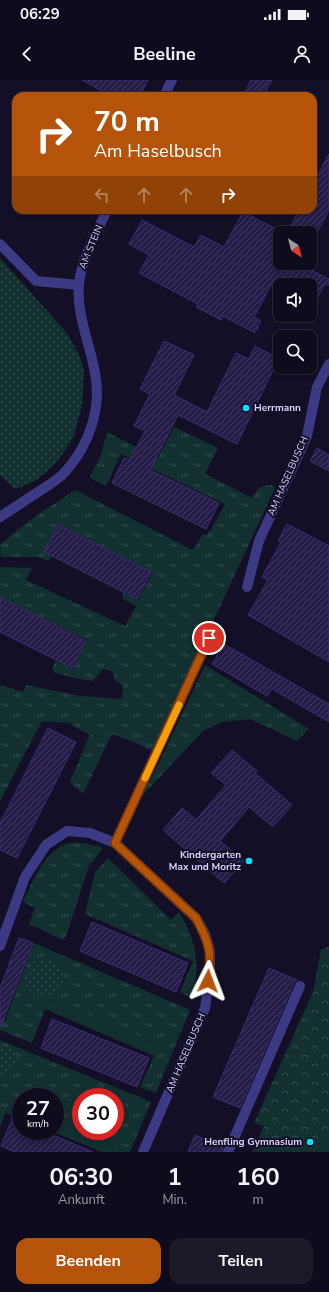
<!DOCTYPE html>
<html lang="de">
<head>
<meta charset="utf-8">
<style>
  body { margin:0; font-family:"Nunito Sans",sans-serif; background:#1c1929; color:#f1f3f6; height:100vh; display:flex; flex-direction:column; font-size:15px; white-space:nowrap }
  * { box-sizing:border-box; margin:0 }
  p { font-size:13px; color:#9b9ba3 }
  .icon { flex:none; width:22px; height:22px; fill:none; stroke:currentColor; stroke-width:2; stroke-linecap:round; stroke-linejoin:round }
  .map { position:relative; height:1072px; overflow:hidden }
  .side { display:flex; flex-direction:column; background:#0e0b1c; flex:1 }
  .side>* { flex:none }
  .hud { position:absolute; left:12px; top:12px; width:305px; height:122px; border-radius:12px; box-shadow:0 2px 6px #0003,0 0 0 1px #2e2b3b; background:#b45309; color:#fff; overflow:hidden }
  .needle { width:26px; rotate:144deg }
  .controls { position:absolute; left:273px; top:146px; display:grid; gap:8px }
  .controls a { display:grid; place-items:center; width:44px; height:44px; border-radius:8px; background:#0e0b1c; box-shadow:0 2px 6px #0003,0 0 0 1px #2e2b3b; font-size:20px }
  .speed { position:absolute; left:12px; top:1008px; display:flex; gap:8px; font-size:20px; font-weight:700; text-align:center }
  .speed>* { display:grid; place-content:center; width:52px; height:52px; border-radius:50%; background:#0e0b1c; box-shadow:0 2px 6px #0003,0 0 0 1px #2e2b3b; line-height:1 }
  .speed small { font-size:10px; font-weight:400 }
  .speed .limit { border:6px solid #d22; background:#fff; color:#111 }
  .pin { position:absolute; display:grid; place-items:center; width:34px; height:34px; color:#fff; margin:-17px; border:2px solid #fff; border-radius:50%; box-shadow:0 1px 4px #0007 }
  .me { position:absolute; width:44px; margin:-22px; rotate:3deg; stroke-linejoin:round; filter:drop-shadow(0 0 3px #0008) }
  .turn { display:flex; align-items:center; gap:14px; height:84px; padding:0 16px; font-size:18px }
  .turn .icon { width:52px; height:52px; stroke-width:2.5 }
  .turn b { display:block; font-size:28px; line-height:34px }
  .lanes { display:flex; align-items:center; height:38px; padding:0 16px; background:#0003; justify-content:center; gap:20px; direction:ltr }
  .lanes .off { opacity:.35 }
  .eta { display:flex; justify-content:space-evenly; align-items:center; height:68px; text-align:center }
  .eta b { font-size:24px; font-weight:700; line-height:28px }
  .button { display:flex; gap:8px; margin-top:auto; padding:8px 16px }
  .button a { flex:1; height:46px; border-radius:12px; background:#b45309; color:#fff; font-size:16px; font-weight:700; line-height:46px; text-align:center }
  .button a+a { background:#1c1929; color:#f1f3f6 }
  .status { display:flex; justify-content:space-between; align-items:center; height:28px; padding:0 20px; background:#0e0b1c; direction:ltr }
  .status svg { height:11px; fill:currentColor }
  header { display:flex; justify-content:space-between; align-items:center; height:52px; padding:0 16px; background:#0e0b1c; font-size:18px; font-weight:700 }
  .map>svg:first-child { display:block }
  .grass { fill:url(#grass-tufts) }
  .forest { fill:url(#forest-crowns) }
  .park { fill:url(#park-dots) }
  .garden { fill:#12302f }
  .building { fill:url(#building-hatch); stroke:#3b2d73 }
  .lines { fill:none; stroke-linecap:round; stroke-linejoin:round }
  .lane { stroke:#3d3a85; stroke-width:10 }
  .street { stroke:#3d3a85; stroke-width:10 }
  .route-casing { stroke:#753606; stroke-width:10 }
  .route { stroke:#b45309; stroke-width:7 }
  .slow { stroke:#f59e0b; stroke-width:7 }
  .poi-dot { fill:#00e5ff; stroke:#130f26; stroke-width:1.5 }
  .labels { text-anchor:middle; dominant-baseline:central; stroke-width:4; stroke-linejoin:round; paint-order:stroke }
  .street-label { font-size:10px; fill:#d9d4ff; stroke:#130f26 }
  .poi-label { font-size:10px; font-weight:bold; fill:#d9d4ff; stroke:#130f26; text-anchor:end }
</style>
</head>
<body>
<div class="status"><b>06:29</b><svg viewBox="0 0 49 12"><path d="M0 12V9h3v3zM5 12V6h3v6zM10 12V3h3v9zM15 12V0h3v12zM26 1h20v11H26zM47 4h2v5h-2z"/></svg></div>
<header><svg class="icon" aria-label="back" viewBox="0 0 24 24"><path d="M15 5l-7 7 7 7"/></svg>Beeline<svg class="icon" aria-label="person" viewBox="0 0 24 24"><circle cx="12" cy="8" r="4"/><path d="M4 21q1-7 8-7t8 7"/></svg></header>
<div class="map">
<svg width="329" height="1072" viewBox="0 0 329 1072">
  <defs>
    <pattern id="grass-tufts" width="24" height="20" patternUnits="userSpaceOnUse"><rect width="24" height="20" fill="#12302f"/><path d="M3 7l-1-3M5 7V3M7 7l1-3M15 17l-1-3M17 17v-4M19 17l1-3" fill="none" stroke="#344d4e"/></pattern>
    <pattern id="forest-crowns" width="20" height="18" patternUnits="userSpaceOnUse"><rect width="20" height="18" fill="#12302f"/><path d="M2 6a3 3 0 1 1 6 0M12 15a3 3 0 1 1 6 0" fill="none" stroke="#344d4e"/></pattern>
    <pattern id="park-dots" width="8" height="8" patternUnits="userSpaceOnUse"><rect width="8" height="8" fill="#12302f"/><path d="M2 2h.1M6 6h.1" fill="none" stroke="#344d4e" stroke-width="1.8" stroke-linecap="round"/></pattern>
    <pattern id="building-hatch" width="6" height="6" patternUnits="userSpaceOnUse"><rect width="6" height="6" fill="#241b47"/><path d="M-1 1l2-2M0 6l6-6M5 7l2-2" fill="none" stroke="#433b63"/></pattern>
  </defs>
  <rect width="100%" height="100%" fill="#130f26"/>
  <g class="grass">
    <path d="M174,347L218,368L205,394L252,418C259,407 259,406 272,405L275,408L153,671L133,662L112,654L83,714L70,702L90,654L83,652L70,643L42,641L0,721V605L23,612L26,605L80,616L122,619L123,605C116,602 114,600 113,592L103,589L93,601L74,598L53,592V586L55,581L73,589L87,560L0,518V487L32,488L26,500L125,546L136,526L123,519L122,512L138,520L152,493L58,444L44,472L52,477L48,481L38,477H1L0,465L16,451L39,434L75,410L193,470L203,454L207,455L210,451L225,424L121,374L106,406L90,398L102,372L107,352L158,378Z"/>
    <path d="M205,585L309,649L297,661L250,639L222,642L203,651L142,716L160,681Z"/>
    <path d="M73,763H85L103,768L89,786L66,856L63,860L29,844L35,828L23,822C33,802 41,778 61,766C64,764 69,763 73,763Z"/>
    <path d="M108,778L171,840L179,832C198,864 199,883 194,919L180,912L193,881L85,834L95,792Z"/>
    <path d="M34,863L190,930L156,1013L140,1007L159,965L49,919L32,963L0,950V939L5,941Z"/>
    <path d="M0,960L151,1022L130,1072H112L116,1059L97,1051H115V1017H81V1045L55,1034V1017H21V1021L12,1017L0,1047Z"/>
  </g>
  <path class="forest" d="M329,866V1066L305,1059L301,1072H252L264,1046L254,1043L313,912L321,870Z"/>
  <g class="park">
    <path d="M0,178L67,253L80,277L84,291L82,325L74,356L66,369L53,386L35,401L15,409L0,395Z"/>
    <circle cx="44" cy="898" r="19"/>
    <path d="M0,966L11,968L19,978L6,996L0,1001Z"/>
  </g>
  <g class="garden">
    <path d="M50,919L159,965L154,976L45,929Z"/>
    <path d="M12,1017L21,1021V1039L6,1033Z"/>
    <path d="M55,1034L81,1045V1051H97L116,1059L112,1072H102L51,1051H55Z"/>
    <path d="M305,1059L329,1066V1072H301Z"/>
  </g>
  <g class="building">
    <path d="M82,0H148L140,16H111Z"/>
    <path d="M251,0H272L263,16H243Z"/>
    <path d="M329,74V130L313,160V153H287L299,130H313V104Z"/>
    <path d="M243,132L280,151V183H297L329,199V205H324L310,233V205H271L254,237L261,241L255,253L223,236L221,240L196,227L198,224L139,193L149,175L129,164L142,140L194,167L201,155L224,167Z"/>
    <path d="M164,261L194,275L174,315L207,332L236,273L249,279L255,266L280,279V294L273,290L237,364L178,335L150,390L219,423L206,449L112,403L124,378L130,380L145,351L134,346L150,314L140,309Z"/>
    <path d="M317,368L329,375V391L310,381Z"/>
    <path d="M287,444L329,466V582L248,535L268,500L262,497L281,462L278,461Z"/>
    <path d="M58,445L151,492L137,519L44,472Z"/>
    <path d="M0,518L86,561L72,588L0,552Z"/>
    <path d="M224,564L329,624V642L272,609L267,616L212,584Z"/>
    <path d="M48,648L76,662L17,778L0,770V743Z"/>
    <path d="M232,670L257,691L255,693L292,725L273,747L249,727L220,761L244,781L224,803L163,750L182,728L196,740L226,705L211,693Z"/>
    <path d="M92,842L188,883L176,912L80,871Z"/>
    <path d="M19,858L33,863L1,946H0V908Z"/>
    <path d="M269,888L297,900L294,903L240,1028L213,1017Z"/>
    <path d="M52,939L149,978L137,1007L41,968Z"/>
    <path d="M20,1019L21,1051H43L93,1072H15L1,1066Z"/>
    <path d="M195,1055L223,1067L222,1072H188Z"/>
  </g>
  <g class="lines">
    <g class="lane">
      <path d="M247,507L259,461L307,356L317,307L329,284"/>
      <path d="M115,763L209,558"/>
      <path d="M228,1072L300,906"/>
    </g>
    <g class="street">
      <path d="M164,16L172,0"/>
      <path d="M0,164L36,201L79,205"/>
      <path d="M0,437C14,428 27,419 41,410C49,405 59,399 65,392C89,366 102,328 95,293C90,264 76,234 79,204C82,177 96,154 107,130"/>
      <path d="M0,866L25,797L46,765L67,751L90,753L115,763L196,838L205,854L210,871V892L205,928L143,1072"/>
    </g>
  </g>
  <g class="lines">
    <defs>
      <path id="route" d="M208,901C212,874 210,863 196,838L115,763L209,558"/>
    </defs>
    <use href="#route" class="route-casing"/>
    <use href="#route" class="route"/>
    <path class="slow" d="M145,698L179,625"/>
  </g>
  <g class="poi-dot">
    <circle cx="246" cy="328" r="4"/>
    <circle cx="249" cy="781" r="4"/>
    <circle cx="310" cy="1062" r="4"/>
  </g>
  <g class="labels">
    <g class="street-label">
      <text transform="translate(91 167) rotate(-68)">AM STEIN</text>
      <text transform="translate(288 396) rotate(-66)">AM HASELBUSCH</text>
      <text transform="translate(186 973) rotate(-67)">AM HASELBUSCH</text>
    </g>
    <g class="poi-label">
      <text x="254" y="328" text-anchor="start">Herrmann</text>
      <text x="241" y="775">Kindergarten<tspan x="241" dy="12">Max und Moritz</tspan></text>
      <text x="302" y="1062">Henfling Gymnasium</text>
    </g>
  </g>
</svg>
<div class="controls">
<a><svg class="needle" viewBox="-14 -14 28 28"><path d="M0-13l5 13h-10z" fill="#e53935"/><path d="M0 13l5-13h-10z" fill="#9b9ba3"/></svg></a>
<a><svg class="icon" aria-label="sound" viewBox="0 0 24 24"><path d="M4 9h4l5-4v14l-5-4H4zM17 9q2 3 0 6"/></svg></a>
<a><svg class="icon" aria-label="search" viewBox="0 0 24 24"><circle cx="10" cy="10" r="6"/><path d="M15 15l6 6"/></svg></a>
</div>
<div class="speed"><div>27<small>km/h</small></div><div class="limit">30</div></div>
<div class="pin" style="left:209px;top:558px;background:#d93025"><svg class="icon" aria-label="arrive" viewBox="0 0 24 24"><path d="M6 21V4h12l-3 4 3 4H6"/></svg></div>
<svg class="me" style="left:208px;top:901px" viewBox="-20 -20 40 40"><path d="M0-17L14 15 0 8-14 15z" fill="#b45309" stroke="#fff" stroke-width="4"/></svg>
<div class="hud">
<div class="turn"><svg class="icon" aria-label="right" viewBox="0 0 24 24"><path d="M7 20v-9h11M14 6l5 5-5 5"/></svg><div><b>70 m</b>Am Haselbusch</div></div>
<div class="lanes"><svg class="icon off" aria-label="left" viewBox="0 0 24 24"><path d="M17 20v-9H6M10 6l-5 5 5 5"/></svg><svg class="icon off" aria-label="ahead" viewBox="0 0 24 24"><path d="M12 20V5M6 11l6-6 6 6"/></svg><svg class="icon off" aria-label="ahead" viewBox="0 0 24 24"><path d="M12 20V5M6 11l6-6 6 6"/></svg><svg class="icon" aria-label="right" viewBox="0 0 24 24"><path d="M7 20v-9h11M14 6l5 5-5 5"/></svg></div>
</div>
</div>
<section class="side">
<div class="eta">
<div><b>06:30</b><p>Ankunft</p></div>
<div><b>1</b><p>Min.</p></div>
<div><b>160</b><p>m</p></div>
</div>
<div class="button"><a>Beenden</a><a>Teilen</a></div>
</section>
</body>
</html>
